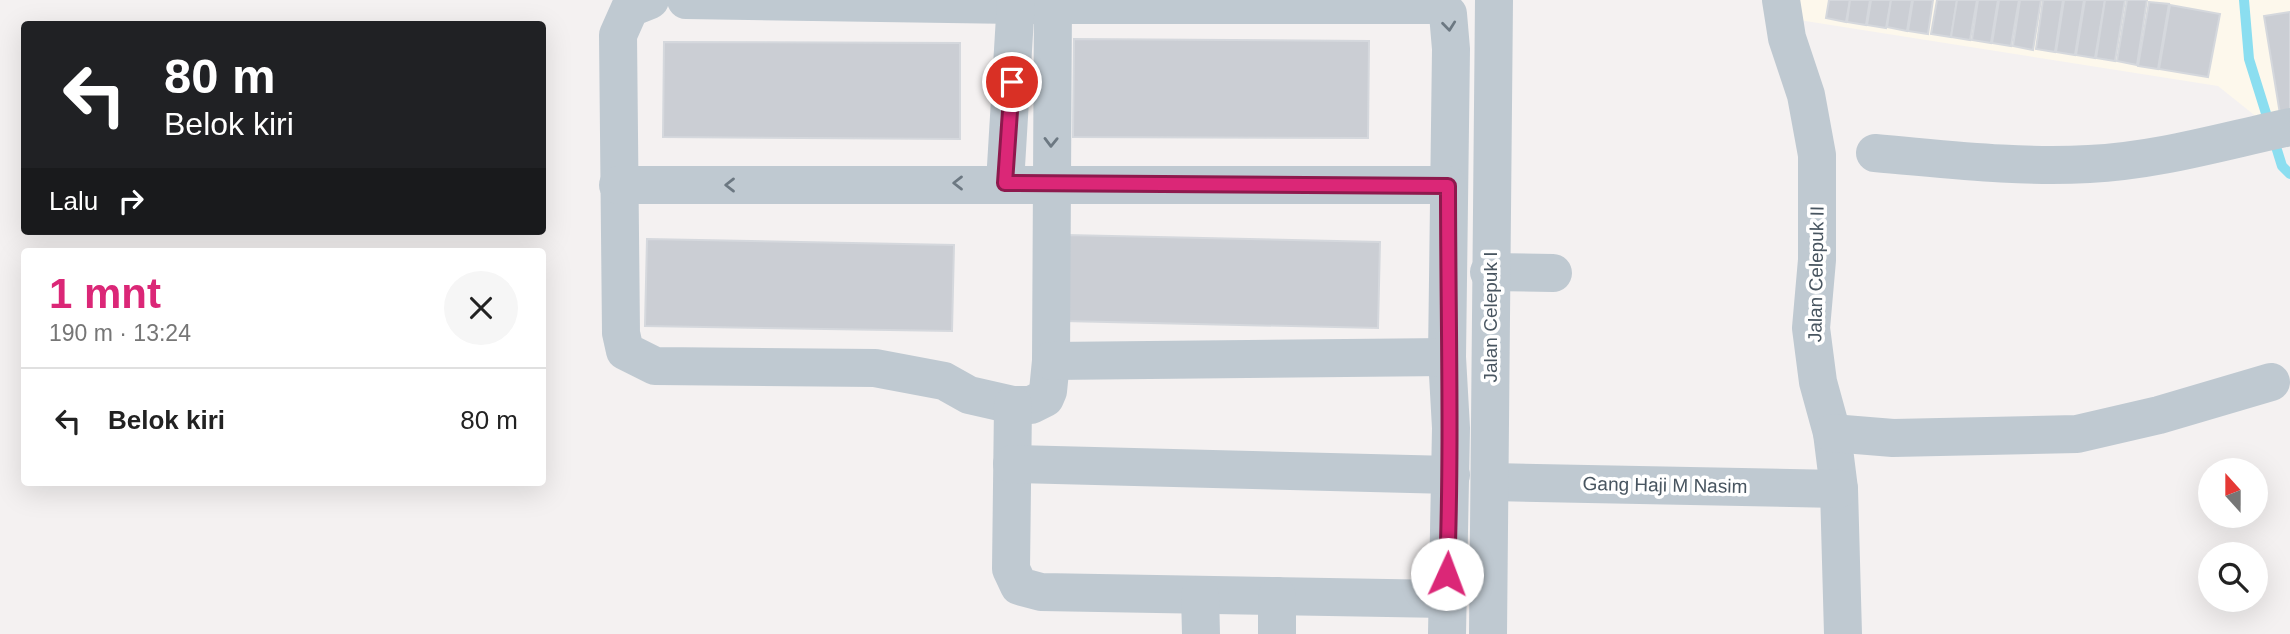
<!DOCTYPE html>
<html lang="id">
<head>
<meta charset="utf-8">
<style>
  body { margin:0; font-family:Helvetica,sans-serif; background:#f6f6f6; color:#222; height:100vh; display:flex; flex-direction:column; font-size:26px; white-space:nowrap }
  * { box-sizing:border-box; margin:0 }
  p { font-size:23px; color:#767676 }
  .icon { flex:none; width:38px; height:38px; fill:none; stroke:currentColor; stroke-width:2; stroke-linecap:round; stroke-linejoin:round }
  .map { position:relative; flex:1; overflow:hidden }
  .details { position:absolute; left:21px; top:248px; width:525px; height:238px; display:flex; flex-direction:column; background:#fff; border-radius:7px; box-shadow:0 7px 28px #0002 }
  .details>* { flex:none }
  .top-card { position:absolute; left:21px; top:21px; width:525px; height:214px; border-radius:7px; box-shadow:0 7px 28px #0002; background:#202124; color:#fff; overflow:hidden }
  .needle { width:46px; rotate:339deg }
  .buttons { position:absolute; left:2198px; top:458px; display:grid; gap:14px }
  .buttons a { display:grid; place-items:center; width:70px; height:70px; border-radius:50%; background:#fff; box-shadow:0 7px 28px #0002; font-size:35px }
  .pin { position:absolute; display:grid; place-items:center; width:60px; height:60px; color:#fff; margin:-30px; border:4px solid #fff; border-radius:50%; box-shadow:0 2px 7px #0007 }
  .me { position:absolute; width:77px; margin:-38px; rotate:2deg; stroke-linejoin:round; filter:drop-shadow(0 0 5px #0008) }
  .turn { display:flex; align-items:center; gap:24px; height:147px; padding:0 28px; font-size:32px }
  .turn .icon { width:91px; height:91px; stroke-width:2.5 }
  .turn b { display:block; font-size:49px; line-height:60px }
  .then { display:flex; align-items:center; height:66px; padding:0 28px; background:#0003; gap:14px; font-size:26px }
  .round { display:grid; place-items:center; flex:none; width:74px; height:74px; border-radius:37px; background:#f6f6f6 }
  .overview { display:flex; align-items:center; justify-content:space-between; height:119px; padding:0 28px }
  h1 { font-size:42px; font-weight:700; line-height:52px; color:#db2777 }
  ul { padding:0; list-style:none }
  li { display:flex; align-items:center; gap:21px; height:105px; padding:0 28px; border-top:2px solid #e0e0e0 }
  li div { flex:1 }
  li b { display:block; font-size:26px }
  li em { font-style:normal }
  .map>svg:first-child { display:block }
  .commercial { fill:#fdf8ec }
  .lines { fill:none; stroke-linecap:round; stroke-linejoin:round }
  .stream { stroke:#8bdef0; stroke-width:10 }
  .building { fill:#cbced4; stroke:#d5d8dd; stroke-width:2 }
  .minor { stroke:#bfc9d1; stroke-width:38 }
  .oneway { stroke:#6c7882 }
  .route-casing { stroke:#8e194d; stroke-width:18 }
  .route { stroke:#db2777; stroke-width:12 }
  .labels { text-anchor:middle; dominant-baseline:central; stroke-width:7; stroke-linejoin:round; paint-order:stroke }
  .street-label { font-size:19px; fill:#485560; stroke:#fff }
</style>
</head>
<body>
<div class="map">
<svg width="2290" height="634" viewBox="0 0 2290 634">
  <rect width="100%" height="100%" fill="#f4f1f1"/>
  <path class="commercial" d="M1796,0H2290V122L2268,126L2218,86L1799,20Z"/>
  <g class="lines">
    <g class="stream">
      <path d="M2244,0L2249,59L2269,123"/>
      <path d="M2273,137L2282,166L2290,174"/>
    </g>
  </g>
  <g class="building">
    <path d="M1829,0H1850L1846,22L1826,18Z"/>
    <path d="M1850,0H1870L1866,25L1847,22Z"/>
    <path d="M1871,0H1891L1886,28L1867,25Z"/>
    <path d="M1891,0H1912L1907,31L1887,27Z"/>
    <path d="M1913,0H1933L1928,34L1908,31Z"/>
    <path d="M1937,0H1957L1951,37L1931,34Z"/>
    <path d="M1957,0H1977L1970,40L1951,37Z"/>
    <path d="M1978,0H1998L1991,43L1972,40Z"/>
    <path d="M1999,0H2019L2011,46L1992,43Z"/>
    <path d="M2020,0H2041L2033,50L2013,46Z"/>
    <path d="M2043,0H2063L2055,52L2036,49Z"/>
    <path d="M2064,0H2084L2075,55L2056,52Z"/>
    <path d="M2085,0H2105L2095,58L2076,55Z"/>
    <path d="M2105,0H2125L2115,61L2096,58Z"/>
    <path d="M2127,0H2147L2137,65L2117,61Z"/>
    <path d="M2149,2L2169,4L2158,69L2138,66Z"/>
    <path d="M2170,5L2220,14L2208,77L2159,69Z"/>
    <path d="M2290,12V118L2281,120L2264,16Z"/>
    <path d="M1074,39L1369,41L1368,138L1073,137Z"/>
    <path d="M664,42L960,43V139L663,137Z"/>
    <path d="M1066,235L1380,242L1378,328L1064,321Z"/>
    <path d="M647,239L954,245L952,331L645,326Z"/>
  </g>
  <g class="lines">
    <g class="minor">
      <path d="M650,0L630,8L618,35L621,333L625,351L655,366L875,368L944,381L969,395L1013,405H1031L1045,398L1048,391L1051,361L1053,0"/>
      <path d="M686,0L1016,5H1439L1448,14L1451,49L1447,357L1451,428L1447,634"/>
      <path d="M1781,0L1787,38L1806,95L1817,155V260L1811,328L1818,382L1832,433L1839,489L1843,634"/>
      <path d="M1875,153C1946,159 2017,168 2089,164C2157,161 2224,141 2290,127"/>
      <path d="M1005,183L1016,0"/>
      <path d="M618,185H1448"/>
      <path d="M1489,272L1553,273"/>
      <path d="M1051,361L1447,357"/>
      <path d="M1013,405L1011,569L1019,586L1041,592L1446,599"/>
      <path d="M1832,433L1893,438L2077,434L2159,415L2271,382"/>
      <path d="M1012,464L1451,475"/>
      <path d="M1492,482L1839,489"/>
      <path d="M1200,595L1201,634"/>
      <path d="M1277,596V634"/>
      <path d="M1488,634L1494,0"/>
    </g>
  </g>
  <defs><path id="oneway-chevron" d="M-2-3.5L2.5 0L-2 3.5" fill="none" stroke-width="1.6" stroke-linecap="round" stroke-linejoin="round" transform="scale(1.75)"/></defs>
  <g class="oneway">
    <use href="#oneway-chevron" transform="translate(1449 26) rotate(84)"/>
    <use href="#oneway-chevron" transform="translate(1051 142) rotate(91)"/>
    <use href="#oneway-chevron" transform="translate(958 183) rotate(180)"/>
    <use href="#oneway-chevron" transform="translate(730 185) rotate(180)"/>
  </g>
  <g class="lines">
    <defs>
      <path id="route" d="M1012,82L1005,183L1448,186C1448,315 1452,444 1447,574"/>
    </defs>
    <use href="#route" class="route-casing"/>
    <use href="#route" class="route"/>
  </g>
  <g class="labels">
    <g class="street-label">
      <text transform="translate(1816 274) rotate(-89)">Jalan Celepuk II</text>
      <text transform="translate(1490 317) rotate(-90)">Jalan Celepuk I</text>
      <text transform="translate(1665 485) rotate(1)">Gang Haji M Nasim</text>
    </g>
  </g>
</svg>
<div class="buttons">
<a><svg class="needle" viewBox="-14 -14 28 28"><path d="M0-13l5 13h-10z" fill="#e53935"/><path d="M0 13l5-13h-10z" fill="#767676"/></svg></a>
<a><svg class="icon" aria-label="search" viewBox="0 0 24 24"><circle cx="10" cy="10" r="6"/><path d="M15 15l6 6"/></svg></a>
</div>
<div class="pin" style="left:1012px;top:82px;background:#d93025"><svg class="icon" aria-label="arrive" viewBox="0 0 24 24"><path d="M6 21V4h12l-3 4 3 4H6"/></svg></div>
<svg class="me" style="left:1447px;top:574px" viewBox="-20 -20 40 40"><circle r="19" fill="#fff"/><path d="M0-13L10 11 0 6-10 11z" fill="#db2777"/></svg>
<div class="top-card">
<div class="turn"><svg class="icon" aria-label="left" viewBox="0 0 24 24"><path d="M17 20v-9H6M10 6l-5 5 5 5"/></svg><div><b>80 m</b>Belok kiri</div></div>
<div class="then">Lalu<svg class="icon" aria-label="right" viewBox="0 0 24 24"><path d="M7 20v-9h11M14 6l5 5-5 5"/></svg></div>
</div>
<section class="details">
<div class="overview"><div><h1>1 mnt</h1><p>190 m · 13:24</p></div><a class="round"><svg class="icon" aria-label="close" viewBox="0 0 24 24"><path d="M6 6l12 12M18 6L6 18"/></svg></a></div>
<ul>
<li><svg class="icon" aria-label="left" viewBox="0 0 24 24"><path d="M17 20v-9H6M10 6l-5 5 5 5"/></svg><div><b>Belok kiri</b></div><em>80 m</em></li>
</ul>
</section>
</div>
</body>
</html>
